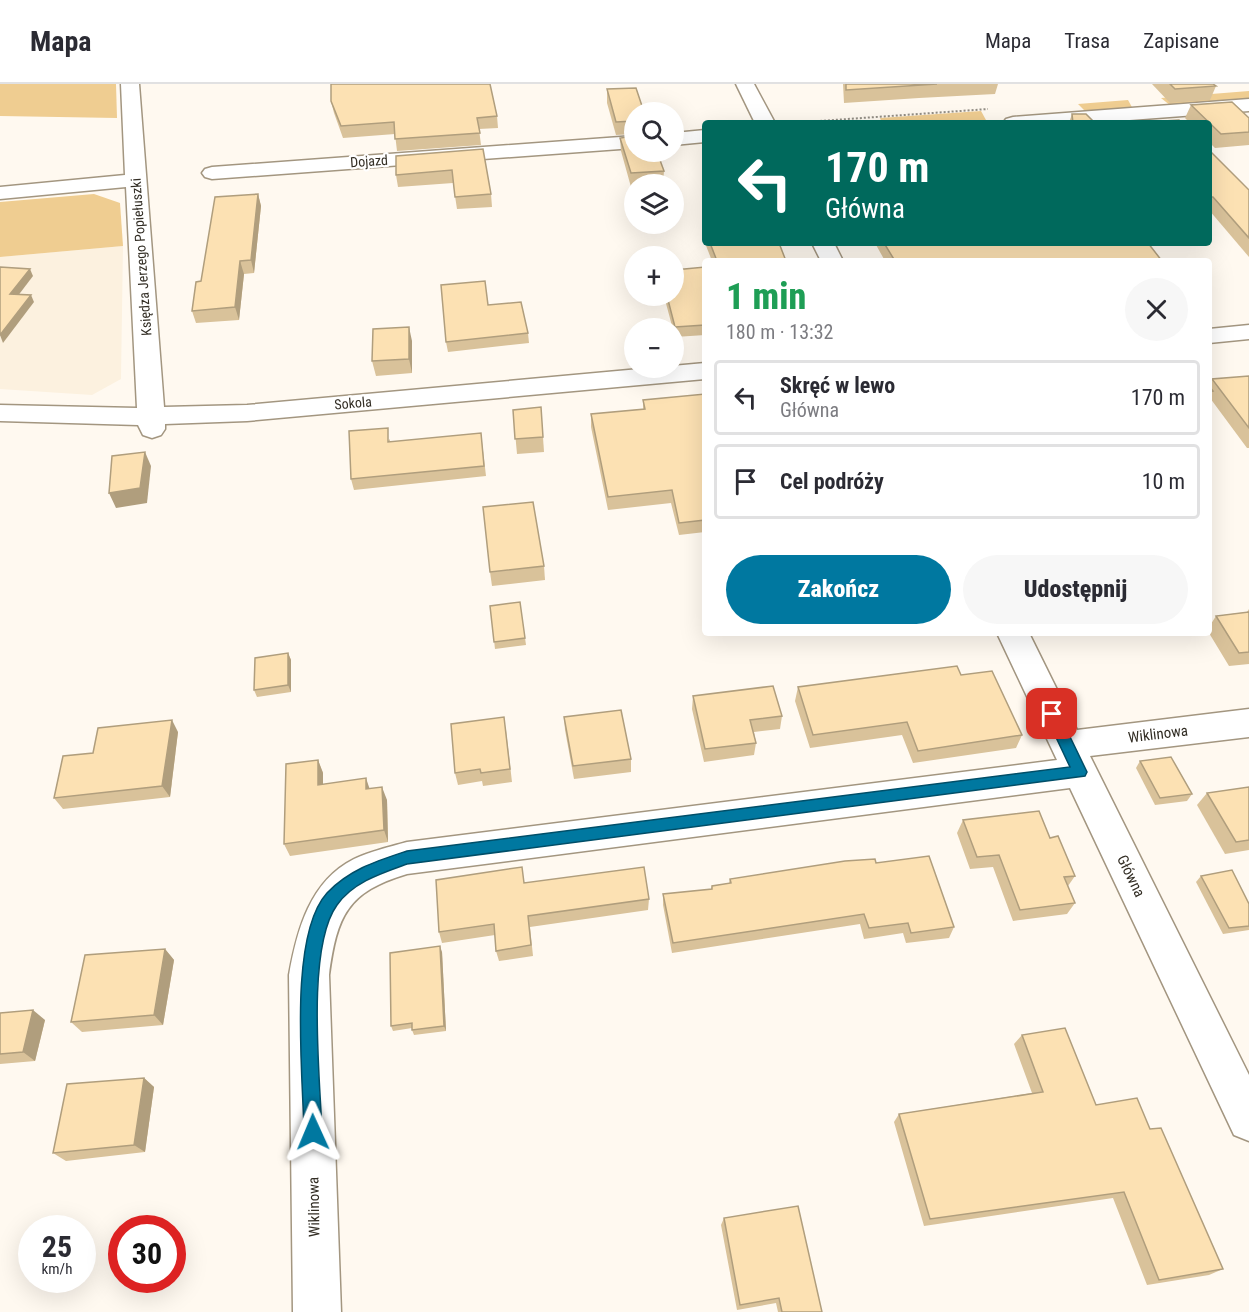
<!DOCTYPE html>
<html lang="pl">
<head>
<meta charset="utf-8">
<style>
  body { margin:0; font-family:"Roboto Condensed",sans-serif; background:#f7f7f7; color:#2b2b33; height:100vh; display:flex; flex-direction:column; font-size:22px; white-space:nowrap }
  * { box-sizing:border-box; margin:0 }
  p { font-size:20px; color:#7c7c81 }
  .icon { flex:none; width:33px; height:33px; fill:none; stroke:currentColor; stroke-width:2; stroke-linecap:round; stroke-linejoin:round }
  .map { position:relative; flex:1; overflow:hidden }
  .panel { position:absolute; left:702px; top:174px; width:510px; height:378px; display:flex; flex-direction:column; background:#fff; border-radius:6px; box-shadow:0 6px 24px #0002 }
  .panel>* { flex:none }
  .hud { position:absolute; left:702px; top:36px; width:510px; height:126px; border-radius:6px; box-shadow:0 6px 24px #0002; background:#00695c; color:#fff; overflow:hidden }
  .controls { position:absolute; left:624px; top:18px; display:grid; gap:12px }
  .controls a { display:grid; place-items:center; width:60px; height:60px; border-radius:50%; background:#fff; box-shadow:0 6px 24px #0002; font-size:30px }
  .speed { position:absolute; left:18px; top:1131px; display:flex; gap:12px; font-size:30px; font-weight:700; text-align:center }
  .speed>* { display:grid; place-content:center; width:78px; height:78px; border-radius:50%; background:#fff; box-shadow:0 6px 24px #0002; line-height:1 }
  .speed small { font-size:15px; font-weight:400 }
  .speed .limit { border:9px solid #d22; background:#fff; color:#111 }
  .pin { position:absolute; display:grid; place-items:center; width:51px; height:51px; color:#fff; margin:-26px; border-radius:12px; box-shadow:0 3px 9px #0006 }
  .me { position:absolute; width:66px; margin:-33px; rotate:359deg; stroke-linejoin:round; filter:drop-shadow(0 0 4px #0008) }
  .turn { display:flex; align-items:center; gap:21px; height:126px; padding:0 24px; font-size:27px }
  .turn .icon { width:78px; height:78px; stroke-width:2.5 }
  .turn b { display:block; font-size:42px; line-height:51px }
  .round { display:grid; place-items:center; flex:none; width:63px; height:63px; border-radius:32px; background:#f7f7f7 }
  .summary { display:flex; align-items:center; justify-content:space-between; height:102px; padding:0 24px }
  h1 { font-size:36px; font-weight:800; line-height:45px; color:#1e9e55 }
  .cta { display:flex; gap:12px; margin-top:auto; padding:12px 24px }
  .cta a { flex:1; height:69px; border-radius:36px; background:#0078a0; color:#fff; font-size:24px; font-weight:800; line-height:69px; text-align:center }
  .cta a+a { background:#f7f7f7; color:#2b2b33 }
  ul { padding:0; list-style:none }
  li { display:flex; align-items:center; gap:18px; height:75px; margin:0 12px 9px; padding:0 12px; border:3px solid #e1e1e2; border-radius:6px }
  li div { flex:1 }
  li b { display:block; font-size:22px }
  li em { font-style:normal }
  header { display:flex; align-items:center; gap:36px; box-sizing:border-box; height:84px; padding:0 30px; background:#fff; border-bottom:2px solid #e1e1e2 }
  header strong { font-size:28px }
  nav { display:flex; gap:33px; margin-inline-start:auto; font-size:21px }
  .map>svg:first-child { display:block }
  .built { fill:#fcf1df }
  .green { fill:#efcd91 }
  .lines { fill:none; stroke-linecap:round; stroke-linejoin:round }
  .minor-casing { stroke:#a39680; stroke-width:3 }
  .path { stroke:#928d84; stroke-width:2; stroke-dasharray:2 2; stroke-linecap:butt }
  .minor { fill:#fff; fill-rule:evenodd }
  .wall { fill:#d9c29a }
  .shaded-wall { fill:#b09e7d }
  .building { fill:#fce1b3; stroke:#b09e7d; stroke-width:1.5 }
  .route { fill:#0078a0; stroke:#004e68; stroke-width:1.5 }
  .labels { text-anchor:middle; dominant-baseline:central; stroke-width:4.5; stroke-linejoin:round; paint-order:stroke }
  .far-street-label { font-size:14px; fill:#322d24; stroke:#fff }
  .street-label { font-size:15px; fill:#322d24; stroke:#fff }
</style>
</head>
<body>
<header>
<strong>Mapa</strong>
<nav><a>Mapa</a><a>Trasa</a><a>Zapisane</a></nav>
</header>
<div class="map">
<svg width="1249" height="1228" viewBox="0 0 1249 1228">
  <rect width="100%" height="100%" fill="#fff9f0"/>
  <path class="built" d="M123,162L121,295L92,311L0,305V173Z"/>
  <g class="green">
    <path d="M0,0H116L117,34L0,32Z"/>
    <path d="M1249,7V17L1171,22L1161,14Z"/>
    <path d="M1128,16L1133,25L1087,29L1078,20Z"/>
    <path d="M981,27L986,36L943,39H882L880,34Z"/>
    <path d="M94,110L120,119L123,162L0,173V118Z"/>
  </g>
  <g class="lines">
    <defs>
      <g id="minor">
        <path d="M121,0H139L164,323L247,321L705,279V295L247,337L165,340V345L161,351L152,354L143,351L138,341L0,337V321L137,324L126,103L0,115V103L125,91Z"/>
        <path d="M736,0H754L775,39H755Z"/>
        <path d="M1249,15V27L1090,39H1003L1006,35L1013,33Z"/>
        <path d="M705,46V58L674,61V49Z"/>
        <path d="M634,52V64L212,95L205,93L202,89L205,85L212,83Z"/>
        <path d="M812,159H834L843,177H821Z"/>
        <path d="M1249,241V255L1209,259V245Z"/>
        <path d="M997,549H1029L1077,646L1249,625V653L1090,672L1249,991V1057L1234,1051L1070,704L407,790C347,808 337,832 329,891L341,1228H293L289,891C297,846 310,797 354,775C371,767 389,763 407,758L1057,676Z"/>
      </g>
    </defs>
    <use href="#minor" class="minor-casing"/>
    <path class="path" d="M792,39L988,25"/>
    <use href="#minor" class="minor"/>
  </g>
  <g class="wall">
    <path d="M843,0H998L995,10L919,14L844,19Z"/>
    <path d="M1152,0H1213L1216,2L1210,16L1170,19Z"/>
    <path d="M607,5L634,28V50L616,51L607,19Z"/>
    <path d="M331,17L497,32L498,44L479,45L481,61L397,67L395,50L343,54L334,29Z"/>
    <path d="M1191,21L1249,34V61L1215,64L1209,58V39H1190L1185,34Z"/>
    <path d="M1072,30L1095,39H1069Z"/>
    <path d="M620,54L664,87L663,100H634V103H631L621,67Z"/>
    <path d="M483,65L491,110L492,123L457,125L453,99L398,103L396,91Z"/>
    <path d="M1209,66L1249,106V173L1209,126Z"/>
    <path d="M258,110L261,122L254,189L244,190L239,236L196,239L192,227L201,197Z"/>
    <path d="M704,143H705V158L703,154Z"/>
    <path d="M705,159H779L786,177H712Z"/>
    <path d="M875,159H949L950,161L1162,177H885Z"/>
    <path d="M705,183V251L675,253L664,212H674Z"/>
    <path d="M488,221L528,249L529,259L448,268L446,258Z"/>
    <path d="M412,257V289L376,292L372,277Z"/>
    <path d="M1249,292V364H1247L1210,314L1209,316V300L1212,295Z"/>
    <path d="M705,310V448L679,451L671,419L608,426L591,343V330L643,325V316Z"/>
    <path d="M541,323L544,368L517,370L513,326Z"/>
    <path d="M481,349L486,392L354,406L351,395L390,355V358Z"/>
    <path d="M544,482L545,496L492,502L490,488Z"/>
    <path d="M520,518L526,561L495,565L490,522Z"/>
    <path d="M1249,525V580L1229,582L1209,549V543L1216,532L1247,528Z"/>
    <path d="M288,569L291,576V608L257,613L254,606Z"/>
    <path d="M961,591L1022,651L1016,664L913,679L902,651L810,664L795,617L798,603Z"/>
    <path d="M693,612L782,632L780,645L754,648L756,659L754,671L704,678L692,625Z"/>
    <path d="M564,633L631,675V688L574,695L565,646Z"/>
    <path d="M506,646L512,698L483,702L482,697L458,701L455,689Z"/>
    <path d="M178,648L170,713L63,725L54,714Z"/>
    <path d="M318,676L323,689V700L370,705L387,716L388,758L290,772L284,760Z"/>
    <path d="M1140,677L1192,710L1187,717L1155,721L1136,684Z"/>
    <path d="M1249,703V766L1225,770L1197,721L1207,709Z"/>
    <path d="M963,736L1050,754L1075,792L1068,802L1075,819L1067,830L1013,837L993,783L970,785L957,749Z"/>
    <path d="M876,779L954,843L949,854L906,859L903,849L864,855L860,840L672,869L663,821V810L711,805L712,802L729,799L730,795Z"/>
    <path d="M1201,792L1249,820V846L1223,850L1196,798Z"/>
    <path d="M524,799L649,815L648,826L530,843L533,872L499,877L496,867L495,851L442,859L439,848Z"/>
    <path d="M165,865L174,876L163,941L82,948L71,938Z"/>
    <path d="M442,868L446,947L414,951L412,946V944L393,947L391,942Z"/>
    <path d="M0,929L45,936L35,977L0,980Z"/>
    <path d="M1022,951L1096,1021L1150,1045L1223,1185L1209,1191L1147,1201L1113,1114L924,1142L894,1038L899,1030L1032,1009L1014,960Z"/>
    <path d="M144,994L154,1003L145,1068L66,1077L53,1069Z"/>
    <path d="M724,1134L822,1228H778L776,1219L737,1226L721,1141Z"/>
  </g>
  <g class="shaded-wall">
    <path d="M258,110L261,122L254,189L251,176Z"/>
    <path d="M240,177L244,190L239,236L235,223Z"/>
    <path d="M30,185L33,192L14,217L10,210Z"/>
    <path d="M31,211L34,218L3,259L0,251Z"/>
    <path d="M409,243L412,257V289L409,275Z"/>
    <path d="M145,368L151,382L147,419L116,424L109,409Z"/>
    <path d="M288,569L291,576V608L288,601Z"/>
    <path d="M172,636L178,648L170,713L162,702Z"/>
    <path d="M318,676L323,689V713L318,701Z"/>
    <path d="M366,694L370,706L366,705Z"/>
    <path d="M382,703L387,716L388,758L384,746Z"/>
    <path d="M440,862L442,868L446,947L444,942Z"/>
    <path d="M165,865L174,876L163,941L154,931Z"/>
    <path d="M33,926L45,936L35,977L23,968Z"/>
    <path d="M144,994L154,1003L145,1068L134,1061Z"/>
  </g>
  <g class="building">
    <path d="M331,0H490L497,32L477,34L480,49L395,55L394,38L341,42L331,17Z"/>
    <path d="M846,0H937L846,6Z"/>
    <path d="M1170,0H1213L1216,2L1175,5Z"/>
    <path d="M636,4L644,28H634V37L616,38L607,5Z"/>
    <path d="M1232,18L1249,34V48L1221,50L1191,21Z"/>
    <path d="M1072,30H1086L1095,39H1073Z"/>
    <path d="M1179,36L1183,39H1132Z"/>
    <path d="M634,52V68H657L664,87L631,89L620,54Z"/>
    <path d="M483,65L491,110L455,113L452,86L396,91V72Z"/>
    <path d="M1209,66L1249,106V154L1213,113H1209Z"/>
    <path d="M258,110L251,176L240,177L235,223L192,227L196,198L201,197L215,113Z"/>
    <path d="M710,159H779L786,177H717Z"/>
    <path d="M884,159H949L950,161L981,159H1148L1162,177H895Z"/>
    <path d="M0,183L30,185L10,210L31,211L0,251Z"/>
    <path d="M705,183V241L675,243L667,212H674V186Z"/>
    <path d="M485,197L488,221L521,218L528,249L446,258L441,201Z"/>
    <path d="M409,243V275L372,277L373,245Z"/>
    <path d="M1249,292V344L1212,295Z"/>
    <path d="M1209,302L1213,307L1209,308Z"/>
    <path d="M705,310V436L679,439L672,406L608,413L591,330L645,325L643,316Z"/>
    <path d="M541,323L543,353L515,355L513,326Z"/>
    <path d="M388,344V358L481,349L484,382L351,395L349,347Z"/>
    <path d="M145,368L140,404L109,409L112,372Z"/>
    <path d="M533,418L544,482L490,488L483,423Z"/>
    <path d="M520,518L525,554L494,558L490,522Z"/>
    <path d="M1249,528V568L1239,569L1216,532Z"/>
    <path d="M288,569V601L254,606L255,574Z"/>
    <path d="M957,582L961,591L992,587L1022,651L918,667L907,638L813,651L798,603Z"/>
    <path d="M773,602L782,632L750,636L756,659L705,665L693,612Z"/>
    <path d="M621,626L631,675L573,682L564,633Z"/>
    <path d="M504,633L510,685L481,689L480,685L455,689L451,640Z"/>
    <path d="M172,636L162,702L54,714L63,672L93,669L98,644Z"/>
    <path d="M1171,673L1192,710L1160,714L1140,677Z"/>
    <path d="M318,676V701L366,694V705L382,703L384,746L284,760L286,680Z"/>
    <path d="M1249,703V756L1236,758L1207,709Z"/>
    <path d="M1039,727L1050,754L1058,752L1075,792L1064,793L1075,819L1020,826L999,771L977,773L963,736Z"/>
    <path d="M929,772L954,843L911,849L908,839L869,844L864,830L673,859L663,810L712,805V802L731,799L730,795L845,777L875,775L876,779Z"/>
    <path d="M522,783L524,799L644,783L649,815L528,832L531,861L496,867L494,840L439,848L436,796Z"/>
    <path d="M1232,786L1249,820V842L1229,844L1201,792Z"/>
    <path d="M440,862L444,942L412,946V939L391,942L390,869Z"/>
    <path d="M165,865L154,931L71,938L85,871Z"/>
    <path d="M33,926L23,968L0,970V929Z"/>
    <path d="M1065,944L1096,1021L1137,1014L1150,1045L1161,1044L1223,1185L1159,1196L1124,1108L930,1135L899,1030L1043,1008L1022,951Z"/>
    <path d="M144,994L134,1061L53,1069L67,1000Z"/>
    <path d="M798,1122L822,1228H782L779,1214L740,1221L724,1134Z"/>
  </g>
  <path class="route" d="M1052,624L1059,630L1087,688L1085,692L407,780C382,789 353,798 337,821C306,864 320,993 322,1048L319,1054L313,1057L306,1054L304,1048C303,991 288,852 327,809C350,785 377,777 407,767L1070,683L1045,630Z"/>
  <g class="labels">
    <g class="far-street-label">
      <text transform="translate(369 77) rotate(-4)">Dojazd</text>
      <text transform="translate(141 173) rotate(-94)">Księdza Jerzego Popiełuszki</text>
      <text transform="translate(353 319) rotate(-5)">Sokola</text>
    </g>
    <g class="street-label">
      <text transform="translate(1158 650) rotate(-7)">Wiklinowa</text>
      <text transform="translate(1131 792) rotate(64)">Główna</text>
      <text transform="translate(314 1123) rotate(-91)">Wiklinowa</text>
    </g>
  </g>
</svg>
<div class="controls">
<a><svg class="icon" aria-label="search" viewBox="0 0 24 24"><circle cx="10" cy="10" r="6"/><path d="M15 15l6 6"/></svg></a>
<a><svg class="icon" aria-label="layers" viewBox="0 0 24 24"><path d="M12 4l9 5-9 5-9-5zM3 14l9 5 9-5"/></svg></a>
<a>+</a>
<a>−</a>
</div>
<div class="speed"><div>25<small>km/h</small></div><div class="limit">30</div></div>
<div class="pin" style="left:1052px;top:630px;background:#d93025"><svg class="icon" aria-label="arrive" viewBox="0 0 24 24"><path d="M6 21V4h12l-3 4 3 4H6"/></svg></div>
<svg class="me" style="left:313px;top:1048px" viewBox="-20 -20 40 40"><path d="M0-17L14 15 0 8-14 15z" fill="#0078a0" stroke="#fff" stroke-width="4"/></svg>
<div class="hud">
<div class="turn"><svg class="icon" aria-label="left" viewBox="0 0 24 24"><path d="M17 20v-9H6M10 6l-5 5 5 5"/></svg><div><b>170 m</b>Główna</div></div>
</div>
<section class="panel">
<div class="summary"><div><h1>1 min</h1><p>180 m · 13:32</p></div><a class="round"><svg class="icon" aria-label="close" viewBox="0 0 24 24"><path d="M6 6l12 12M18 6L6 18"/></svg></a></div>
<ul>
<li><svg class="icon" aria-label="left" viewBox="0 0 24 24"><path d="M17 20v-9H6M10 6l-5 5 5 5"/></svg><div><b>Skręć w lewo</b><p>Główna</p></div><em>170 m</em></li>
<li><svg class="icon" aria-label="arrive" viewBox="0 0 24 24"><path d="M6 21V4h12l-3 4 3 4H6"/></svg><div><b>Cel podróży</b></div><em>10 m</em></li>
</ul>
<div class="cta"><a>Zakończ</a><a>Udostępnij</a></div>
</section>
</div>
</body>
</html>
